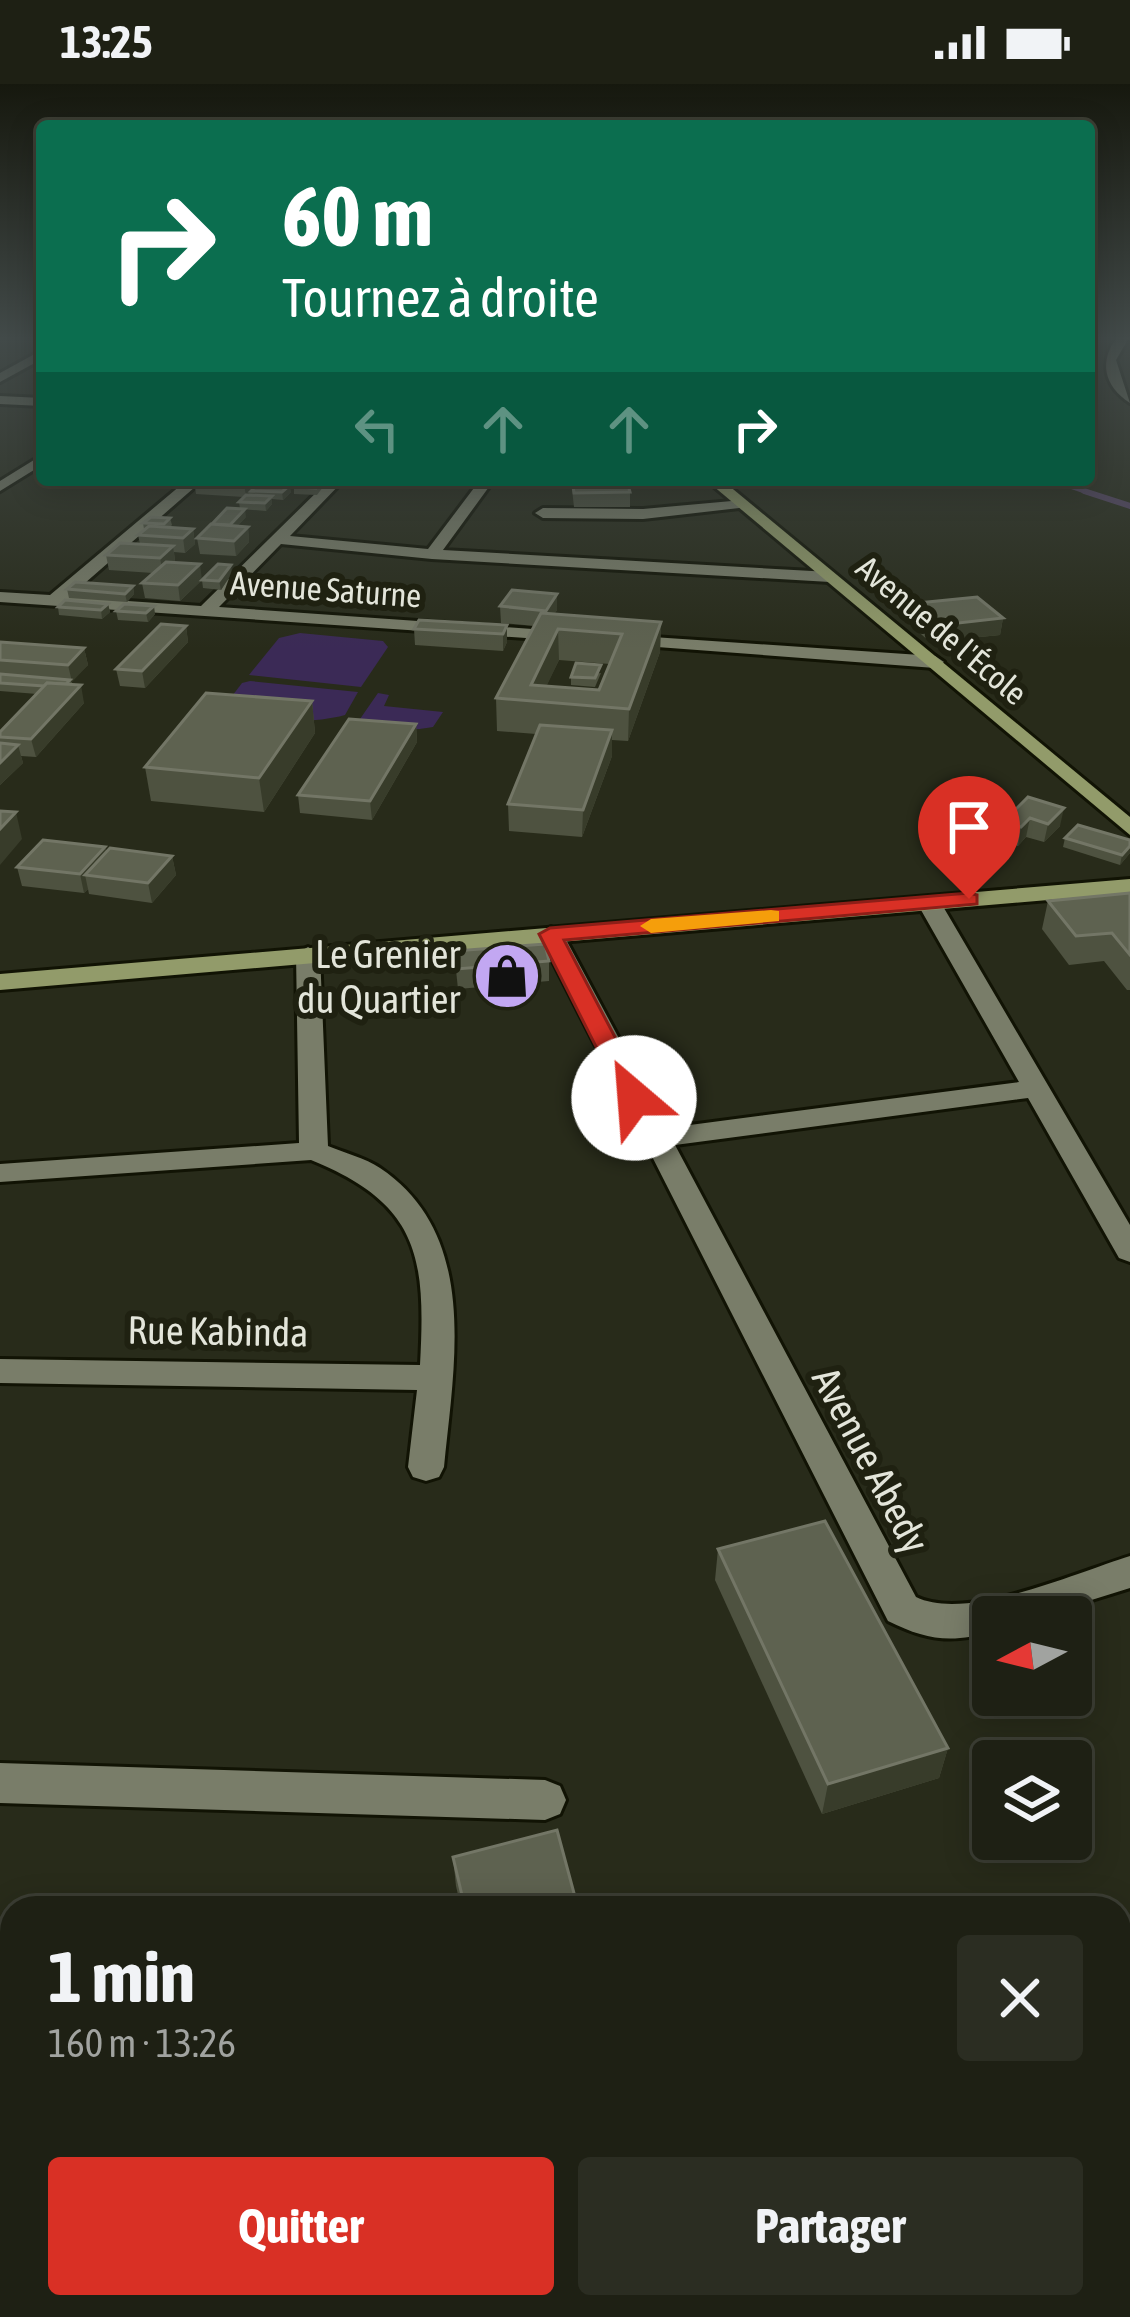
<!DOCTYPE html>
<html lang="fr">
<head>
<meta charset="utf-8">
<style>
  body { margin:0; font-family:"Asap Condensed",sans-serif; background:#2b2d22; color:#f1f3f6; height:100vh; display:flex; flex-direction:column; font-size:45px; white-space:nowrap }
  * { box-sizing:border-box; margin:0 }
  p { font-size:39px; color:#a1a3a0 }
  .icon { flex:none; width:66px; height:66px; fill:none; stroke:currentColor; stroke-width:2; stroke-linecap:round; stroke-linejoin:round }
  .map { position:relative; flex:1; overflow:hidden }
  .side { position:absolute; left:0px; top:1812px; width:1131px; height:423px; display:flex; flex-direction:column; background:#1e2014; border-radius:36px 36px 0 0; box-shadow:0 6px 30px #0003,0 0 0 3px #3c3e34 }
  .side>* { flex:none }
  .banner { position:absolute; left:36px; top:36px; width:1059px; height:366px; border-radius:12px; box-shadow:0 6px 30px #0003,0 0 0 3px #3c3e34; background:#0b6e4f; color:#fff; overflow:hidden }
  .needle { width:78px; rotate:263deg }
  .buttons { position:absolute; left:972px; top:1512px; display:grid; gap:24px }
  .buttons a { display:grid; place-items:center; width:120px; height:120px; border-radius:12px; background:#1e2014; box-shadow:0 6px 30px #0003,0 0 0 3px #3c3e34; font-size:60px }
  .pin { position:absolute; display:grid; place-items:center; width:102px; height:102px; color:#fff; margin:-123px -51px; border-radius:50% 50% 50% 0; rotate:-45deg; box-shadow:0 0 12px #0007 }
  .pin .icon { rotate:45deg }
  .me { position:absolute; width:132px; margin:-66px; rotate:333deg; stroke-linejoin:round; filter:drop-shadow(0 0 9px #0008) }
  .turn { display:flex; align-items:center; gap:42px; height:252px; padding:0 48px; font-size:54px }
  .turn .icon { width:156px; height:156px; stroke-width:2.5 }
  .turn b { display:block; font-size:84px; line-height:102px }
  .lanes { display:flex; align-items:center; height:114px; padding:0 48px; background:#0003; justify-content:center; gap:60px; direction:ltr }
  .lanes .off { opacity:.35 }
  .round { display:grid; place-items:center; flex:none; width:126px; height:126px; border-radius:12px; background:#2b2d22 }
  .headline { display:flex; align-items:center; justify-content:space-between; height:204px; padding:0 48px }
  h1 { font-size:72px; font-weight:700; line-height:90px }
  .cta { display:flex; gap:24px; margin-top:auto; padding:24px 48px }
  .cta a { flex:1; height:138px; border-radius:12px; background:#d93025; color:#fff; font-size:48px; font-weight:700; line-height:138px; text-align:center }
  .cta a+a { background:#2b2d22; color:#f1f3f6 }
  .status { display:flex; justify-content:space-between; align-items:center; height:84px; padding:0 60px; background:#1e2014; direction:ltr }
  .status svg { height:33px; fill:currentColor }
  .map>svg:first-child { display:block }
  .green { fill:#3b2a56 }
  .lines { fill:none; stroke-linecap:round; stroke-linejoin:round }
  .stream-far1 { stroke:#574666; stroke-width:4.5 }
  .stream { stroke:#574666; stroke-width:6 }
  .minor-casing { stroke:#111304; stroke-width:6 }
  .major-casing { stroke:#111304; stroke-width:6 }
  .minor { fill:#797d69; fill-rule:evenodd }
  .major { fill:#929b6a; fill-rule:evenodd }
  .wall { fill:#4e5240; fill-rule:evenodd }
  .shaded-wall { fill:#383c2a }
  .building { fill:#5e6250; stroke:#737666; stroke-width:3; fill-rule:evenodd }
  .route { fill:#d93025; stroke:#8d1f18; stroke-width:3 }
  .slow { fill:#f59e0b }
  .labels { text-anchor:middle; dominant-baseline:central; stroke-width:12; stroke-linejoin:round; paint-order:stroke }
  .far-street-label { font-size:33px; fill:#e3e5da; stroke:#1f2111 }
  .poi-label { font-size:39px; fill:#e3e5da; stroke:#1f2111; text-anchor:end }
  .street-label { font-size:39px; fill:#e3e5da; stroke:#1f2111 }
</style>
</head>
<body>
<div class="status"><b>13:25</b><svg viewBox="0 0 49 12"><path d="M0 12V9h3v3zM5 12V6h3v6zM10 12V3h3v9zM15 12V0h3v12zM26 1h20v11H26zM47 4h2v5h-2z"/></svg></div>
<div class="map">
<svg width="1130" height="2233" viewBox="0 0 1130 2233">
  <rect width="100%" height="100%" fill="#282b1a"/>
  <g class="green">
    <path d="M300,549L383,557L388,563L361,603L249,591L279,554Z"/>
    <path d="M250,597L358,608L345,631C308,641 259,638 223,624L242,599Z"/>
    <path d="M378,609L389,611L384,622L443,628L433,643C412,647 377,648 360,635Z"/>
  </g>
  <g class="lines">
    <path class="stream-far1" d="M1052,396L1093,410"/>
    <path class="stream" d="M1084,407L1130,422"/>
    <defs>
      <g id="minor">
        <path d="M1118,252H1130L1116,276L1130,319C1104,302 1098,277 1118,252Z"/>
        <path d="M42,266V275L0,298V289Z"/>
        <path d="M0,312L42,314V322L0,320Z"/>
        <path d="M42,371V381L0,407V397Z"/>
        <path d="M187,396H203L69,513L201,522L329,396H344L290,452L428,465L480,396H494L443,466L830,488L838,493L830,498L432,475L281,460L219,523L575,548V556L569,557L0,518V508L50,511Z"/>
        <path d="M743,416L748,423L643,435L543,434L535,429L543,424L643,425Z"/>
        <path d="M623,551L935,572L944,578L935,584L617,560L614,556Z"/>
        <path d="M929,812L941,819L1130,1141V1178L1119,1174L1028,1014L675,1061L916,1513C967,1538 1075,1489 1130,1472V1504L1037,1533H993V1547C952,1560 926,1556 888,1537L539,850L551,843L563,850L667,1044L1019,998L917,819Z"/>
        <path d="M308,863L320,870L328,1062C345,1069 365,1074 380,1084C480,1151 454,1280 444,1383L439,1393L426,1397L413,1393L408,1383L417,1306L0,1299V1275L420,1281C426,1172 419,1120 311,1076L0,1098V1080L299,1059L296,870Z"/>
        <path d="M0,1679L545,1696L560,1702L566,1716L560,1730L545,1736L0,1719Z"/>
      </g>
      <g id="major">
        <path d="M706,396H722L1130,733V751Z"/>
        <path d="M1130,795V809L0,906V890Z"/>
      </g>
    </defs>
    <use href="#minor" class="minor-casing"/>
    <use href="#major" class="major-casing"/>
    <use href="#minor" class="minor"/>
    <use href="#major" class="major"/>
  </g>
  <g class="wall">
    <path d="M194,396H254V403L262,396H292L288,400L291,408L283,416L272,415V420L266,427L240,425L239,418L244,413L196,410Z"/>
    <path d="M571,396L630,408V423H574Z"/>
    <path d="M294,403H323L317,411L294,410Z"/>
    <path d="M246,433L237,442L248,443L249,458L236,472L200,470L197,454Z"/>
    <path d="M170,434L172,441L170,443L193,445L195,460L185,469L174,468L175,478L202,496L232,489L221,506L203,504L202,496L180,517L145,514L142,499L153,489L109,486L106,471L140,460L138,451L144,445L143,439Z"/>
    <path d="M133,502L134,510L127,518L69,514L67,505Z"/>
    <path d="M557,510V526L554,530L661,538L660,568L628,657L612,656V672L582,753L509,747L508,720L536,650L497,647L496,614L535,542L501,539L500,522ZM559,576L610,580L599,606L546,602Z"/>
    <path d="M108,520L110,528L102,535L59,531L58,523Z"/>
    <path d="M908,520L1003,534L1000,551L930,558L905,536Z"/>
    <path d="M116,527L155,530L148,538L118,536Z"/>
    <path d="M507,541V558L503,567L415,561L414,545Z"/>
    <path d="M186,542L188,558L145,604L120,602L116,585Z"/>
    <path d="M0,558L84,564L88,581L71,597L84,619L36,673L21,672L23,679L0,701V648L37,610L0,607Z"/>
    <path d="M601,589L595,603L571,601V593Z"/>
    <path d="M312,617L315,649L264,728L151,717L145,683Z"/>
    <path d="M416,640L417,658L372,736L300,729L298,711Z"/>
    <path d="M1028,713L1060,742L1044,758L1026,753L1018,762L999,757L1003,738Z"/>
    <path d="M1065,754L1130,756V769L1120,781L1063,763Z"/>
    <path d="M105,763L106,768L172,772L176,791L152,819L89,810L88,805L84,809L22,802L17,783Z"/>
    <path d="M1130,809V906H1127L1104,877L1069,881L1042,845L1048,817Z"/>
    <path d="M454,867L549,877V897L458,905Z"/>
    <path d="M718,1465L948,1664L939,1694L822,1730L715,1496Z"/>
    <path d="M453,1773L578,1824H461L456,1802Z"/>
  </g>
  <g class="shaded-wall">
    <path d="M246,396H254V403L246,413L244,399Z"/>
    <path d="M290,401L291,408L283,416L282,408Z"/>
    <path d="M272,412V420L266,427L265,419Z"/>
    <path d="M245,425L246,433L229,451L228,443Z"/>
    <path d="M248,443L249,458L236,472L234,457Z"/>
    <path d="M193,445L195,460L185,469L183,454Z"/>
    <path d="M173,462L175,478L163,490L160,474Z"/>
    <path d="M200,480L202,496L180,517L178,501Z"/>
    <path d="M231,481L232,489L221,506L219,497Z"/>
    <path d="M133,502L134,510L127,518L125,510Z"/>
    <path d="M557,510V526L546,543V527Z"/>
    <path d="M108,520L110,528L102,535L101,526Z"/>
    <path d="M154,522L155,530L148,538L146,529Z"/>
    <path d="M1003,534L1000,551L930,558L932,542Z"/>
    <path d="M661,538L660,568L628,657L629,625Z"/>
    <path d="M507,541V558L503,567V550Z"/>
    <path d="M186,542L188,558L145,604L142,587Z"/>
    <path d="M558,545L559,576L539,618L531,601Z"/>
    <path d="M84,564L88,581L72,598L68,581Z"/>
    <path d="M81,601L84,619L36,673L31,655Z"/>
    <path d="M312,617L315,649L264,728L259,694Z"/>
    <path d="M416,640L417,658L372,736L370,717Z"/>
    <path d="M612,646V672L582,753L583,726Z"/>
    <path d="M18,661L23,679L0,701V679Z"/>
    <path d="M1064,724L1060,742L1044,758L1048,740Z"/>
    <path d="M16,728L22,755L0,781V745Z"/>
    <path d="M1030,734L1026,753L1018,762L1021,743Z"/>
    <path d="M1130,762V769L1120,781L1122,771Z"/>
    <path d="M105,763L109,782L85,791L88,805L84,809L80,790Z"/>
    <path d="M172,772L176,791L152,819L148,799Z"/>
    <path d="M948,1664L939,1694L822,1730L828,1700Z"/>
  </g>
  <g class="building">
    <path d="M194,396H246L244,399Z"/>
    <path d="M262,396H280L277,400L290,401L282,408L251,407Z"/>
    <path d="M300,396H322L316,404L294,403Z"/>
    <path d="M572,396L627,397L630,408L574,409Z"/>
    <path d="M246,411L272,412L265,419L239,418Z"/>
    <path d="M227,424L245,425L230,441L212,440Z"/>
    <path d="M151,433L170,434L164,440L143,439Z"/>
    <path d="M211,440L248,443L234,457L197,454Z"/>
    <path d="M149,442L193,445L183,454L138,451Z"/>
    <path d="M120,459L173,462L160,474L106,471Z"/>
    <path d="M166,478L200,480L178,501L142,499Z"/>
    <path d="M218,480L231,481L219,497L202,496Z"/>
    <path d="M75,498L133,502L125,510L67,505Z"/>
    <path d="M512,506L557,510L546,527L500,522Z"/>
    <path d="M977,513L1003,534L932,542L908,520Z"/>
    <path d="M65,516L108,520L101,526L58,523Z"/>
    <path d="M124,520L154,522L146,529L116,527Z"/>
    <path d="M541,529L661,538L629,625L496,614ZM558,545L622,550L599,606L531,601Z"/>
    <path d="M419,536L507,541L503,550L414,545Z"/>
    <path d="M161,540L186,542L142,587L116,585Z"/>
    <path d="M0,558L84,564L68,581L0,576Z"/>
    <path d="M576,579L601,581L595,594L571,593Z"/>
    <path d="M0,590L70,596L66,600L47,599L44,602L0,599Z"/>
    <path d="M47,599L81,601L31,655L0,653V648Z"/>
    <path d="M206,609L312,617L259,694L145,683Z"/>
    <path d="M349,635L416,640L370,717L298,711Z"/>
    <path d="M540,641L612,646L583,726L508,720Z"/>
    <path d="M0,659L18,661L0,679Z"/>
    <path d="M1028,713L1064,724L1048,740L1030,734L1021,743L1003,738Z"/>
    <path d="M0,727L16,728L0,745Z"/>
    <path d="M1078,741L1130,756V762L1122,771L1065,754Z"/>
    <path d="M43,756L105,763L80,790L17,783Z"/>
    <path d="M110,764L172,772L148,799L85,791Z"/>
    <path d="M1130,809V871L1112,849L1076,852L1048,817Z"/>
    <path d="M545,860L549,877L457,885L454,867Z"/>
    <path d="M825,1437L948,1664L828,1700L718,1465Z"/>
    <path d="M557,1746L578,1824H465L453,1773Z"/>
  </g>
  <linearGradient id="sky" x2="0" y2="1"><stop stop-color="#16180e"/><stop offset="0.45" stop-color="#424a49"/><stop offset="1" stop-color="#424a49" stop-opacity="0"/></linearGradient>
  <rect width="1130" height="565" fill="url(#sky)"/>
  <path class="route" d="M969,809L977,811V820L564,856L647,1014L634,1022L622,1014L539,850L550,844Z"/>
  <path class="slow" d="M771,826L779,827V837L651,849L640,842L651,835Z"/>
  <defs>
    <symbol id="shop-disc" viewBox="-11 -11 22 22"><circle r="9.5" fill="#c2a7f2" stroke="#1f2111"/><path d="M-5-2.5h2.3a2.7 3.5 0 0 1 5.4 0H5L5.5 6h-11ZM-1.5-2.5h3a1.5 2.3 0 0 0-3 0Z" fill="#111"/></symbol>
  </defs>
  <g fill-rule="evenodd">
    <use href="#shop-disc" x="469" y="854" width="76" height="76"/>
  </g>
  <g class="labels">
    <g class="far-street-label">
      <text transform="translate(326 505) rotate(4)">Avenue Saturne</text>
      <text transform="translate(942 546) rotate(40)">Avenue de l'École</text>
    </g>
    <g class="poi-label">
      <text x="460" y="870">Le Grenier<tspan x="460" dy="45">du Quartier</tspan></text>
    </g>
    <g class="street-label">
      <text transform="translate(218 1247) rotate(1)">Rue Kabinda</text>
      <text transform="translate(871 1376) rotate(62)">Avenue Abedy</text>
    </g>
  </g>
</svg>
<div class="buttons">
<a><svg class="needle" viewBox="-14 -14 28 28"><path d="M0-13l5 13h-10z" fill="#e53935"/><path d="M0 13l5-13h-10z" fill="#a1a3a0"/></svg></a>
<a><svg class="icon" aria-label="layers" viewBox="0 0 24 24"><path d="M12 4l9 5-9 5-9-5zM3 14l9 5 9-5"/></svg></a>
</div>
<div class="pin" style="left:969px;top:815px;background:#d93025"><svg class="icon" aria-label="arrive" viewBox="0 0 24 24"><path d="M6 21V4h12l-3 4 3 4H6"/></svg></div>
<svg class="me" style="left:634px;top:1014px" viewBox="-20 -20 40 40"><circle r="19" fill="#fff"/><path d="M0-13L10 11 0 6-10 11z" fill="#d93025"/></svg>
<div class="banner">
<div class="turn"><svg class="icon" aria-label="right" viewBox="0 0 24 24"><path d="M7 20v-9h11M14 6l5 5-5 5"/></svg><div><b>60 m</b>Tournez à droite</div></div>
<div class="lanes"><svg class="icon off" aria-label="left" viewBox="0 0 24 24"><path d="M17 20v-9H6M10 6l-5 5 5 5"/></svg><svg class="icon off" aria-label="ahead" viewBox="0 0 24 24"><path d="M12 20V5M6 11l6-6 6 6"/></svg><svg class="icon off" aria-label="ahead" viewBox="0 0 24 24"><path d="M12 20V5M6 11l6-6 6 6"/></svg><svg class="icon" aria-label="right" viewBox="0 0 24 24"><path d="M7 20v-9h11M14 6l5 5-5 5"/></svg></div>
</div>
<section class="side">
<div class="headline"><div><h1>1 min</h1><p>160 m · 13:26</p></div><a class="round"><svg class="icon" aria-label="close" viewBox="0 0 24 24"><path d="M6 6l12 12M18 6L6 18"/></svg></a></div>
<div class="cta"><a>Quitter</a><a>Partager</a></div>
</section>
</div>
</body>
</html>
